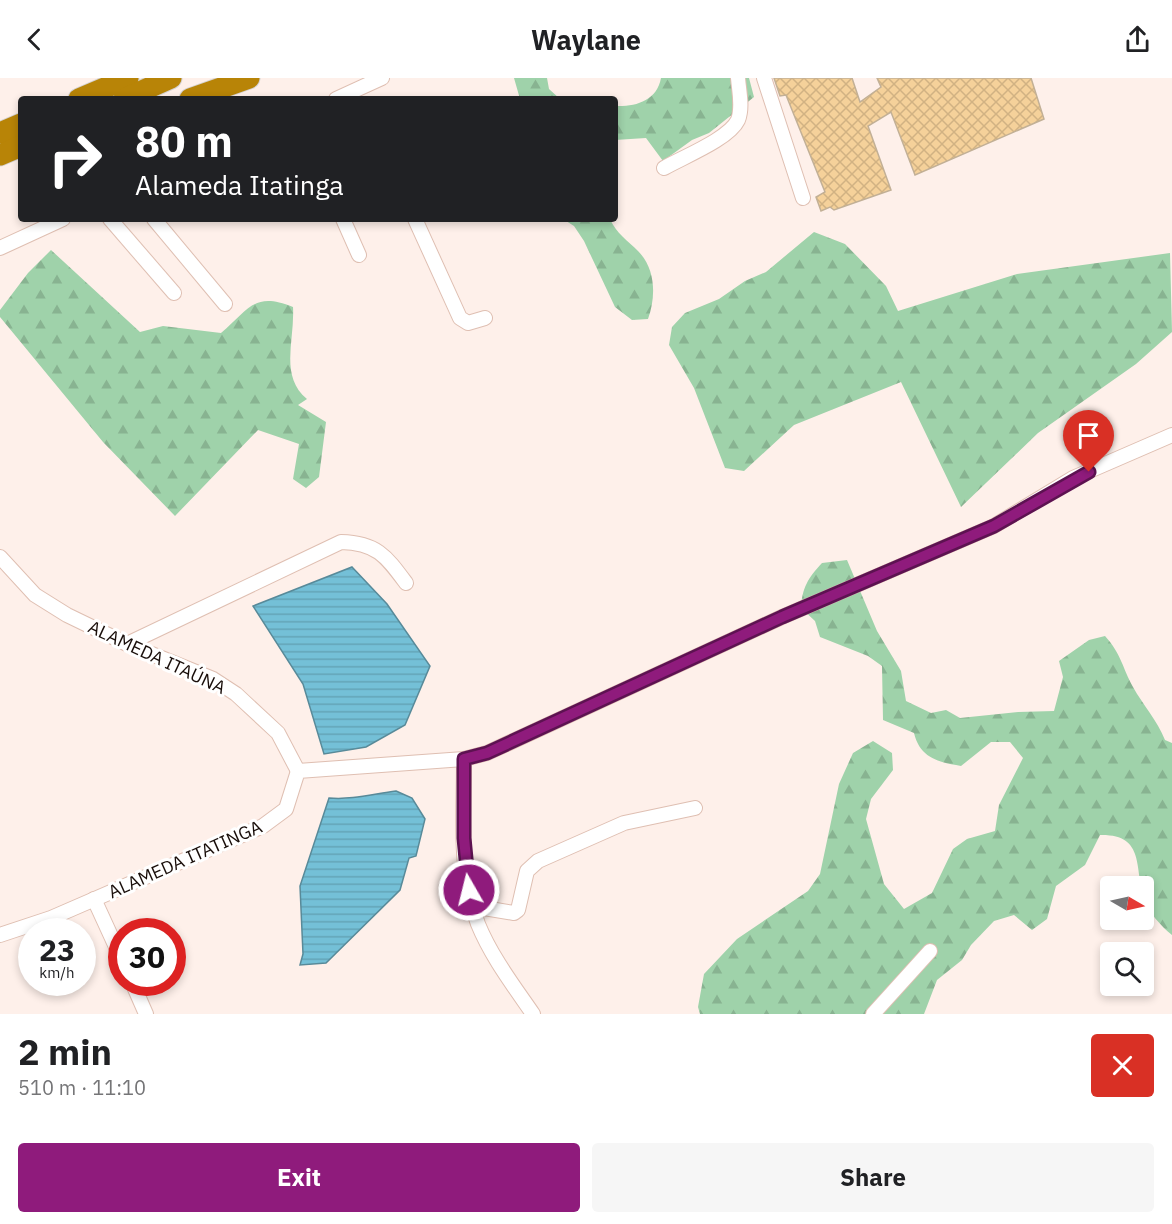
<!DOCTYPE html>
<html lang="en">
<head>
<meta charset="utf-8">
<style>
  body { margin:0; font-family:"IBM Plex Sans",sans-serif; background:#f6f6f6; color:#202124; height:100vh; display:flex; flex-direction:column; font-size:22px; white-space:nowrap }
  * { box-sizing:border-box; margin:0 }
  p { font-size:20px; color:#757577 }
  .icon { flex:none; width:33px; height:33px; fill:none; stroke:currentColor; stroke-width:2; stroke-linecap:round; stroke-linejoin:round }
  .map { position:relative; height:936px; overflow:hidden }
  .details { display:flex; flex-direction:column; background:#fff; flex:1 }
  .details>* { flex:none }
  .banner { position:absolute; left:18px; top:18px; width:600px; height:126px; border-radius:6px; box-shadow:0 3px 9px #0003; background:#202124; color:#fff; overflow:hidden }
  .needle { width:39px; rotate:99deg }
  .fabs { position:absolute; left:1100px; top:798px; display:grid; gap:12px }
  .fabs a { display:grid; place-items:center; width:54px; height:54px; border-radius:6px; background:#fff; box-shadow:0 3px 9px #0003; font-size:30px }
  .speed { position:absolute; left:18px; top:840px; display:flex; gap:12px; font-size:30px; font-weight:700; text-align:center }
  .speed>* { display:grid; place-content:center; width:78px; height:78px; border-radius:50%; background:#fff; box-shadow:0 3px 9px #0003; line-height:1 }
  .speed small { font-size:15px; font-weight:400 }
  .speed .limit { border:9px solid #d22; background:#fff; color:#111 }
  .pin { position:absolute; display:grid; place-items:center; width:51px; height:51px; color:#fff; margin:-62px -26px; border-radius:50% 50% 50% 0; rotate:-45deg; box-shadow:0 0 6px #0007 }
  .pin .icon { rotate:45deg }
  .me { position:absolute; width:66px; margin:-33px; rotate:352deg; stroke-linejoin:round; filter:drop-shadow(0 0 4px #0008) }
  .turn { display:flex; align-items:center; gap:21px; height:126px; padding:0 18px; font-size:27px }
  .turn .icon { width:78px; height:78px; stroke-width:2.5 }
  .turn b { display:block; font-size:42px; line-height:51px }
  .round { display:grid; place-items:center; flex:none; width:63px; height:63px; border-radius:6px; background:#f6f6f6 }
  .overview { display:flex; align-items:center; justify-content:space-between; height:102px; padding:0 18px }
  h1 { font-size:36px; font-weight:800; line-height:45px }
  .cta { display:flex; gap:12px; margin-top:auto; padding:12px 18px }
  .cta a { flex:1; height:69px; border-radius:6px; background:#8f1b7c; color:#fff; font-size:24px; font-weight:800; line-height:69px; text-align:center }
  .cta a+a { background:#f6f6f6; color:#202124 }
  header { display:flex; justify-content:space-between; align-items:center; height:78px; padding:0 18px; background:#fff; font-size:27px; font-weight:800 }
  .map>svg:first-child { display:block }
  .forest { fill:url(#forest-firs) }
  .water { fill:url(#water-rules); stroke:#588a99; stroke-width:1.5 }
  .building { fill:url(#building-cross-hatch); stroke:#c2b096; stroke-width:1.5 }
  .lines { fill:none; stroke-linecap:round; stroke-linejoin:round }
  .minor-casing { stroke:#dfbfb2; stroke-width:16 }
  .highway-casing { stroke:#d5d3d3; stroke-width:23 }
  .minor { stroke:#fff; stroke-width:14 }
  .highway { stroke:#b88407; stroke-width:21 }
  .route-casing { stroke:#5d1251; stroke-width:15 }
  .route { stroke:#8f1b7c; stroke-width:10 }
  .labels { text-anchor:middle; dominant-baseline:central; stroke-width:6; stroke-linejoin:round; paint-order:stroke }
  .street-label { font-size:18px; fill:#180d09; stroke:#fff }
</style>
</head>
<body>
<header><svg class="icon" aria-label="back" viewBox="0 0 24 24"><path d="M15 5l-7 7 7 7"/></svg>Waylane<svg class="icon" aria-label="share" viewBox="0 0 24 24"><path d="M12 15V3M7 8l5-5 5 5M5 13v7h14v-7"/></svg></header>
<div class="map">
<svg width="1172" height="936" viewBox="0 0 1172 936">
  <defs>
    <pattern id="forest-firs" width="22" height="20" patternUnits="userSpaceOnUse" patternTransform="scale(1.5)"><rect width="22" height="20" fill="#9fd2aa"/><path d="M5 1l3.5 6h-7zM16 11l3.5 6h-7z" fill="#88b391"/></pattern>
    <pattern id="water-rules" width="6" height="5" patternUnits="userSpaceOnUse" patternTransform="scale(1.5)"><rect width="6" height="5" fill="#74c0d7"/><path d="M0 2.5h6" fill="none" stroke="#64a4b7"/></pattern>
    <pattern id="building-cross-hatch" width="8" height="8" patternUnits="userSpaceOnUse" patternTransform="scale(1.5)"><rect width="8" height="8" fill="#f5d19a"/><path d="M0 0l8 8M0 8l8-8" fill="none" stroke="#d1b283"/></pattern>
  </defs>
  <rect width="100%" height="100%" fill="#fef0ea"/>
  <g class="forest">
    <path d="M514,0H547L549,11L560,21H520Z"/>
    <path d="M661,0H749L754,19L709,55L692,62L663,83L646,60L615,62V28C635,29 657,23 661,0Z"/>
    <path d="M563,141H610C616,155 628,163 638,173C656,191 656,219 648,241L632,242L615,229L584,163L574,148Z"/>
    <path d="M814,154L845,166L886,208L898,233L1017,196L1170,175L1172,254L1136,286L1038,355L961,429L901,304L794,347L744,393L725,390L694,310L669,267L672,249L685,235L719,221L745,203L766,194Z"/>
    <path d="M51,172L140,254L163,248L221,255C249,231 254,213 293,229C295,262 279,298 307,321L298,327L326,344L319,399L306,410L293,401L299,366L258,352L175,438L103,364L0,239V232L28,195Z"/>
    <path d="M847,482L877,553L901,593L906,623L931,635L946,632L960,640L1018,634L1054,633L1063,599L1059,583L1089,562L1105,558C1122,577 1122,589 1133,609C1143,627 1157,642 1165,662L1172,665V857C1161,848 1148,834 1144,820C1134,791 1146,756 1100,757L1085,787L1056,808L1047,841L1032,852L1014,837L994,843L971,867L962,882L937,902L924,936H700L698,929L704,896L737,861L808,813L820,796L839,706L853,675L873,663L892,675L893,692L871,721L866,741L884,806L904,831L932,815L953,771L967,761L995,753L999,727L1023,680L1010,664H991L961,688C938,684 920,680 914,655L883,642L882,588L868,578L820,559L815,543L801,530C802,510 808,500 822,485Z"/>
  </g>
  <g class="water">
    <path d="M352,489L387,526L430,588L405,647L366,669L324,676L303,606L253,528Z"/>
    <path d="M396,713L412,720L425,741L416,778L409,780L400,812L326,885L300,887L303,876L300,808L329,720C352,722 373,716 396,713Z"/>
  </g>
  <path class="building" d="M774,0H852L860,24L881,9L877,0H1031L1044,41L915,97L891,34L868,48L891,112L834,132L830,129L821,133L816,119L825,114L786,17L780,18Z"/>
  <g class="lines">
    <defs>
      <g id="minor">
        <path d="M764,0L803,120"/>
        <path d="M336,21L382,0"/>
        <path d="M664,90C683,79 729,61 738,42C743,29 739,13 738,0"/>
        <path d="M110,141L174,215"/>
        <path d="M154,141L225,226"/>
        <path d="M343,141L359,177"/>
        <path d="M415,141L460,240L468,245L485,240"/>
        <path d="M0,170L63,141"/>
        <path d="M0,479L35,517L67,537L127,566L213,601L236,616L278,655L298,693"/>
        <path d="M127,566L341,464C377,465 386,478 406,505"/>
        <path d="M464,681C464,735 458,794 478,846C491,878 513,907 533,936"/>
        <path d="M94,821L122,882"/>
        <path d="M472,828L514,835L518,832L527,793L538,783L624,745L695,730"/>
        <path d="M0,857L51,840L263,748L286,731L298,693L464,681L487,675L782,539L994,448L1073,400L1172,357"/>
        <path d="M132,904L146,936"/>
        <path d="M873,936L930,873"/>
      </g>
      <g id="highway">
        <path d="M79,21L128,0"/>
        <path d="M124,21L171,0"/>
        <path d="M190,21L249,0"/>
        <path d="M0,55L21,46"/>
        <path d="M0,77L21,68"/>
      </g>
    </defs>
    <use href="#minor" class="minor-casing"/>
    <use href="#highway" class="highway-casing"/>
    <use href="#minor" class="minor"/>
    <use href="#highway" class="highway"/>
  </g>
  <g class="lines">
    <defs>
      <path id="route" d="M469,812L464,760V681L487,675L782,539L994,448L1089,394"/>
    </defs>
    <use href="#route" class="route-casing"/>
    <use href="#route" class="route"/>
  </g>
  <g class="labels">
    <g class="street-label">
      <text transform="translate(157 579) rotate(25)">ALAMEDA ITAÚNA</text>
      <text transform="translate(185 781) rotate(-24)">ALAMEDA ITATINGA</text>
    </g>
  </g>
</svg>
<div class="fabs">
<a><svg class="needle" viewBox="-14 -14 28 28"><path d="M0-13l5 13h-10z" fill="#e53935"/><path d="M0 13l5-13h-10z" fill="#757577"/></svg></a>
<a><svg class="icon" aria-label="search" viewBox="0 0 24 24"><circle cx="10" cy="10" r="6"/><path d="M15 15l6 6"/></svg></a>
</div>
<div class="speed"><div>23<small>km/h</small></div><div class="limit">30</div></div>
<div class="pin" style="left:1089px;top:394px;background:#d93025"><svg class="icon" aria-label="arrive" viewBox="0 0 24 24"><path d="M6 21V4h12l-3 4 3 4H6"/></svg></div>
<svg class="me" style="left:469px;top:812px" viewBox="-20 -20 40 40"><circle r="17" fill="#8f1b7c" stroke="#fff" stroke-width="3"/><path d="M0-11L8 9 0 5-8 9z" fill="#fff"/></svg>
<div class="banner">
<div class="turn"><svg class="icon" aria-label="right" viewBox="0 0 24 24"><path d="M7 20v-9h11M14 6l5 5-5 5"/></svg><div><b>80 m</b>Alameda Itatinga</div></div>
</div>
</div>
<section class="details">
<div class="overview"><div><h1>2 min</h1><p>510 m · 11:10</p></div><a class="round" style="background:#d93025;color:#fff"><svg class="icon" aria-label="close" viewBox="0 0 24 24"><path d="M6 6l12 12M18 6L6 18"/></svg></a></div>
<div class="cta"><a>Exit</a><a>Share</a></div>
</section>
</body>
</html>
